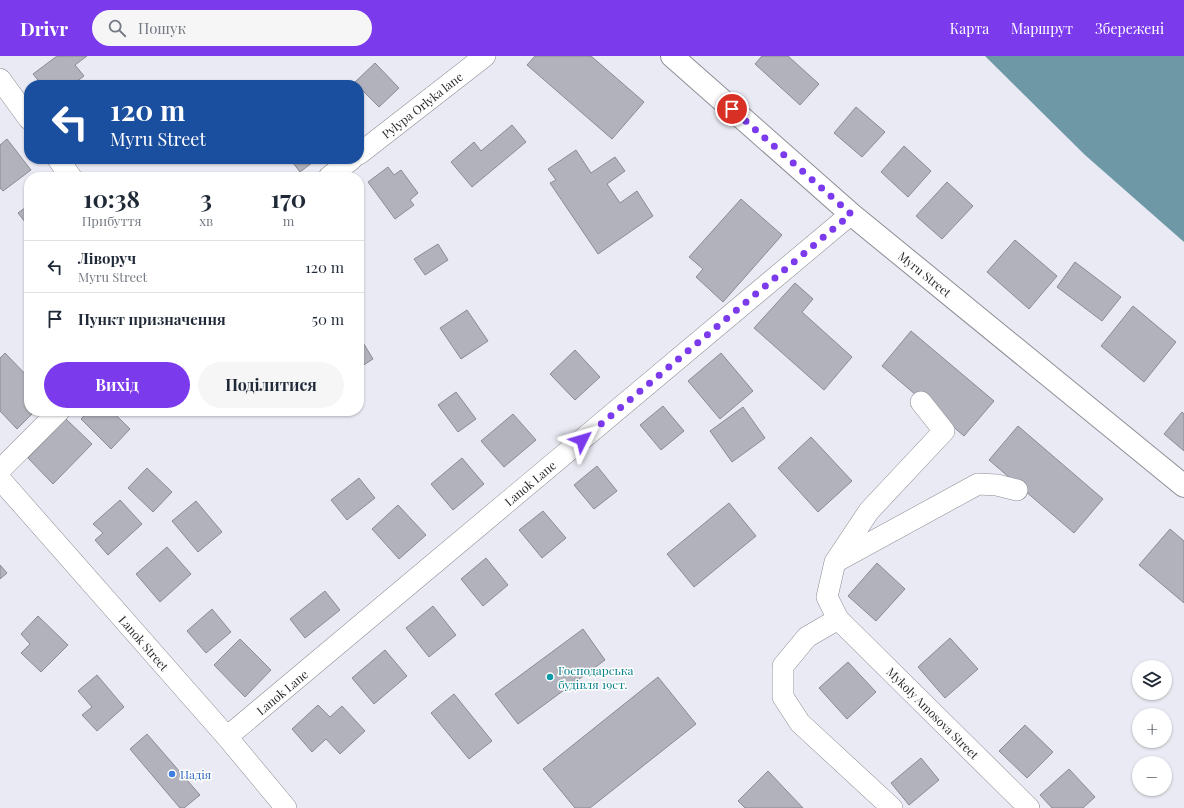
<!DOCTYPE html>
<html lang="uk">
<head>
<meta charset="utf-8">
<style>
  body { margin:0; font-family:"Playfair Display",serif; background:#f6f6f7; color:#1f2937; height:100vh; display:flex; flex-direction:column; font-size:15px; white-space:nowrap }
  * { box-sizing:border-box; margin:0 }
  p { font-size:13px; color:#747a83 }
  .icon { flex:none; width:22px; height:22px; fill:none; stroke:currentColor; stroke-width:2; stroke-linecap:round; stroke-linejoin:round }
  .map { position:relative; flex:1; overflow:hidden }
  .sheet { position:absolute; left:24px; top:116px; width:340px; height:244px; display:flex; flex-direction:column; background:#fff; border-radius:16px; box-shadow:0 1px 3px #0004 }
  .sheet>* { flex:none }
  .hud { position:absolute; left:24px; top:24px; width:340px; height:84px; border-radius:16px; box-shadow:0 1px 3px #0004; background:#1a4fa0; color:#fff; overflow:hidden }
  .tools { position:absolute; left:1132px; top:604px; display:grid; gap:8px }
  .tools a { display:grid; place-items:center; width:40px; height:40px; border-radius:50%; background:#fff; box-shadow:0 1px 3px #0004; font-size:20px }
  .pin { position:absolute; display:grid; place-items:center; width:34px; height:34px; color:#fff; margin:-17px; border:2px solid #fff; border-radius:50%; box-shadow:0 1px 4px #0007 }
  .me { position:absolute; width:44px; margin:-22px; rotate:50deg; stroke-linejoin:round; filter:drop-shadow(0 0 3px #0008) }
  .turn { display:flex; align-items:center; gap:14px; height:84px; padding:0 20px; font-size:18px }
  .turn .icon { width:52px; height:52px; stroke-width:2.5 }
  .turn b { display:block; font-size:28px; line-height:34px }
  .eta { display:flex; justify-content:space-evenly; align-items:center; height:68px; text-align:center }
  .eta b { font-size:24px; font-weight:700; line-height:28px }
  .cta { display:flex; gap:8px; margin-top:auto; padding:8px 20px }
  .cta a { flex:1; height:46px; border-radius:24px; background:#7c3aed; color:#fff; font-size:16px; font-weight:700; line-height:46px; text-align:center }
  .cta a+a { background:#f6f6f7; color:#1f2937 }
  ul { padding:0; list-style:none }
  li { display:flex; align-items:center; gap:12px; height:52px; padding:0 20px; border-top:1px solid #e0e1e3 }
  li div { flex:1 }
  li b { display:block; font-size:15px }
  li em { font-style:normal }
  header { display:flex; align-items:center; gap:24px; box-sizing:border-box; height:56px; padding:0 20px; background:#7c3aed; color:#fff }
  header strong { font-size:19px }
  nav { display:flex; gap:22px; margin-inline-start:auto; font-size:14px }
  .search { width:280px; height:36px; background:#f6f6f7; display:flex; align-items:center; gap:10px; box-sizing:border-box; padding:0 14px; border-radius:22px; color:#747a83; font-size:15px }
  .map>svg:first-child { display:block }
  .water { fill:#6f98a7 }
  .building { fill:#b1b2bb; stroke:#8a8b93 }
  .lines { fill:none; stroke-linecap:round; stroke-linejoin:round }
  .minor-casing { stroke:#8c8d95; stroke-width:22 }
  .secondary-casing { stroke:#8c8d95; stroke-width:24 }
  .minor { stroke:#fff; stroke-width:21 }
  .secondary { stroke:#fff; stroke-width:22 }
  .route { stroke:#7c3aed; stroke-width:7; stroke-dasharray:0 12.6 }
  .culture-dot { fill:#0f9aa8; stroke:#fff; stroke-width:1.5 }
  .shop-dot { fill:#3f7fe0; stroke:#fff; stroke-width:1.5 }
  .labels { text-anchor:middle; dominant-baseline:central; stroke-width:3; stroke-linejoin:round; paint-order:stroke }
  .street-label { font-size:12px; fill:#2a2a2d; stroke:#fff }
  .culture-label { font-size:12px; fill:#0d838f; stroke:#fff; text-anchor:start }
  .shop-label { font-size:12px; fill:#366cbe; stroke:#fff; text-anchor:start }
</style>
</head>
<body>
<header>
<strong>Drivr</strong>
<div class="search"><svg class="icon" aria-label="search" viewBox="0 0 24 24"><circle cx="10" cy="10" r="6"/><path d="M15 15l6 6"/></svg>Пошук</div>
<nav><a>Карта</a><a>Маршрут</a><a>Збережені</a></nav>
</header>
<div class="map">
<svg width="1184" height="752" viewBox="0 0 1184 752">
  <rect width="100%" height="100%" fill="#eaeaf4"/>
  <path class="water" d="M985,0H1184V186L1085,99Z"/>
  <g class="building">
    <path d="M57,0H87L75,9L84,20L72,29H42L33,18Z"/>
    <path d="M535,0H591L644,46L612,83L527,9Z"/>
    <path d="M762,0H788L819,28L800,49L755,8Z"/>
    <path d="M375,7L399,32L379,51L359,31V29H357L355,26Z"/>
    <path d="M856,51L885,76L862,101L834,77Z"/>
    <path d="M512,69L526,86L472,131L451,106L474,86L481,95Z"/>
    <path d="M7,83L31,114L3,135L0,132V89Z"/>
    <path d="M904,90L931,115L908,141L881,116Z"/>
    <path d="M576,94L591,117L615,101L625,115L607,128L620,147L637,135L653,160L598,198L550,127L556,124L548,113Z"/>
    <path d="M290,103H317L300,116Z"/>
    <path d="M388,111L394,119L401,114L418,137L410,144L414,149L395,163L368,126Z"/>
    <path d="M947,126L973,150L942,183L916,160Z"/>
    <path d="M741,143L782,179L723,246L696,221L703,213L689,201Z"/>
    <path d="M29,149V171L18,157Z"/>
    <path d="M1015,184L1057,220L1029,253L987,216Z"/>
    <path d="M438,188L448,204L425,219L414,203Z"/>
    <path d="M1075,206L1121,241L1102,265L1057,231Z"/>
    <path d="M795,227L813,243L802,256L852,301L824,334L754,272Z"/>
    <path d="M1133,250L1176,286L1144,326L1101,290Z"/>
    <path d="M467,254L488,285L461,303L440,272Z"/>
    <path d="M911,275L994,345L964,380L882,310Z"/>
    <path d="M359,280L373,303L359,312Z"/>
    <path d="M575,294L600,321L575,344L550,318Z"/>
    <path d="M5,297L29,322V355H35L17,373L0,355V302Z"/>
    <path d="M721,297L753,335L720,363L688,325Z"/>
    <path d="M456,336L476,363L458,376L438,349Z"/>
    <path d="M663,350L684,375L661,394L640,369Z"/>
    <path d="M743,351L765,382L732,406L710,375Z"/>
    <path d="M89,355H112L130,373L111,393L81,363Z"/>
    <path d="M1182,356L1184,358V395L1164,378Z"/>
    <path d="M513,358L536,384L504,411L481,385Z"/>
    <path d="M66,363L92,388L53,428L28,402Z"/>
    <path d="M1018,370L1103,443L1074,477L989,404Z"/>
    <path d="M811,381L852,425L818,456L778,412Z"/>
    <path d="M462,402L484,428L453,454L431,428Z"/>
    <path d="M597,410L617,435L594,453L574,429Z"/>
    <path d="M147,412L172,436L153,456L128,432Z"/>
    <path d="M359,422L375,442L347,464L331,444Z"/>
    <path d="M120,444L142,468L108,499L95,484L103,477L93,468Z"/>
    <path d="M196,445L222,476L198,496L172,465Z"/>
    <path d="M729,447L756,480L694,531L667,498Z"/>
    <path d="M398,449L426,479L399,503L372,473Z"/>
    <path d="M543,455L566,482L542,502L519,474Z"/>
    <path d="M1170,473L1184,485V547L1139,509Z"/>
    <path d="M167,491L191,518L160,546L136,518Z"/>
    <path d="M486,502L508,529L483,550L461,523Z"/>
    <path d="M877,507L905,533L876,565L848,540Z"/>
    <path d="M0,509L7,517L0,523Z"/>
    <path d="M325,535L340,554L305,582L290,563Z"/>
    <path d="M433,550L456,579L429,601L406,572Z"/>
    <path d="M212,553L231,576L206,597L187,575Z"/>
    <path d="M38,560L68,589L41,616L21,597L30,588L21,578Z"/>
    <path d="M583,573L605,604L518,668L495,638Z"/>
    <path d="M950,582L978,613L945,642L918,611Z"/>
    <path d="M240,583L271,614L245,641L214,609Z"/>
    <path d="M385,594L407,620L374,648L352,622Z"/>
    <path d="M848,606L876,636L847,663L819,632Z"/>
    <path d="M97,619L124,651L97,675L82,659L92,651L78,635Z"/>
    <path d="M658,621L696,668L590,752H575L543,713Z"/>
    <path d="M454,638L492,685L469,703L431,657Z"/>
    <path d="M318,649L330,661L342,650L365,675L340,698L326,683L312,696L292,673Z"/>
    <path d="M1025,669L1053,696L1027,722L999,695Z"/>
    <path d="M147,678L200,739L184,752H180L130,693Z"/>
    <path d="M921,702L939,724L909,749L891,727Z"/>
    <path d="M1069,713L1095,741L1083,752H1052L1040,739Z"/>
    <path d="M768,715L803,752H745L738,745Z"/>
  </g>
  <g class="lines">
    <defs>
      <g id="minor">
        <path d="M0,23L29,63"/>
        <path d="M359,98L485,0"/>
        <path d="M58,103L71,121"/>
        <path d="M329,121L352,103"/>
        <path d="M0,414L59,355"/>
        <path d="M0,423L227,681L286,752"/>
        <path d="M837,505L978,428L997,429L1017,434"/>
        <path d="M838,563L827,541L835,506L869,455L944,375L921,346"/>
        <path d="M227,681L851,158"/>
        <path d="M892,752L800,667L783,641V610L807,581L838,563L1029,752"/>
      </g>
      <path id="secondary" d="M672,0L851,158L1184,430"/>
    </defs>
    <use href="#minor" class="minor-casing"/>
    <use href="#secondary" class="secondary-casing"/>
    <use href="#minor" class="minor"/>
    <use href="#secondary" class="secondary"/>
  </g>
  <g class="lines">
    <path class="route" d="M582,384L851,158L732,53"/>
  </g>
  <circle class="culture-dot" cx="550" cy="621" r="4"/>
  <circle class="shop-dot" cx="172" cy="718" r="4"/>
  <g class="labels">
    <g class="street-label">
      <text transform="translate(422 49) rotate(-38)">Pylypa Orlyka lane</text>
      <text transform="translate(925 218) rotate(39)">Myru Street</text>
      <text transform="translate(530 427) rotate(-40)">Lanok Lane</text>
      <text transform="translate(144 587) rotate(49)">Lanok Street</text>
      <text transform="translate(282 636) rotate(-40)">Lanok Lane</text>
      <text transform="translate(933 657) rotate(45)">Mykoly Amosova Street</text>
    </g>
    <g class="culture-label">
      <text x="558" y="614">Господарська<tspan x="558" dy="14">будівля 19ст.</tspan></text>
    </g>
    <g class="shop-label">
      <text x="180" y="718">Надія</text>
    </g>
  </g>
</svg>
<div class="tools">
<a><svg class="icon" aria-label="layers" viewBox="0 0 24 24"><path d="M12 4l9 5-9 5-9-5zM3 14l9 5 9-5"/></svg></a>
<a>+</a>
<a>−</a>
</div>
<div class="pin" style="left:732px;top:53px;background:#d93025"><svg class="icon" aria-label="arrive" viewBox="0 0 24 24"><path d="M6 21V4h12l-3 4 3 4H6"/></svg></div>
<svg class="me" style="left:582px;top:384px" viewBox="-20 -20 40 40"><path d="M0-17L14 15 0 8-14 15z" fill="#7c3aed" stroke="#fff" stroke-width="4"/></svg>
<div class="hud">
<div class="turn"><svg class="icon" aria-label="left" viewBox="0 0 24 24"><path d="M17 20v-9H6M10 6l-5 5 5 5"/></svg><div><b>120 m</b>Myru Street</div></div>
</div>
<section class="sheet">
<div class="eta">
<div><b>10:38</b><p>Прибуття</p></div>
<div><b>3</b><p>хв</p></div>
<div><b>170</b><p>m</p></div>
</div>
<ul>
<li><svg class="icon" aria-label="left" viewBox="0 0 24 24"><path d="M17 20v-9H6M10 6l-5 5 5 5"/></svg><div><b>Ліворуч</b><p>Myru Street</p></div><em>120 m</em></li>
<li><svg class="icon" aria-label="arrive" viewBox="0 0 24 24"><path d="M6 21V4h12l-3 4 3 4H6"/></svg><div><b>Пункт призначення</b></div><em>50 m</em></li>
</ul>
<div class="cta"><a>Вихід</a><a>Поділитися</a></div>
</section>
</div>
</body>
</html>
